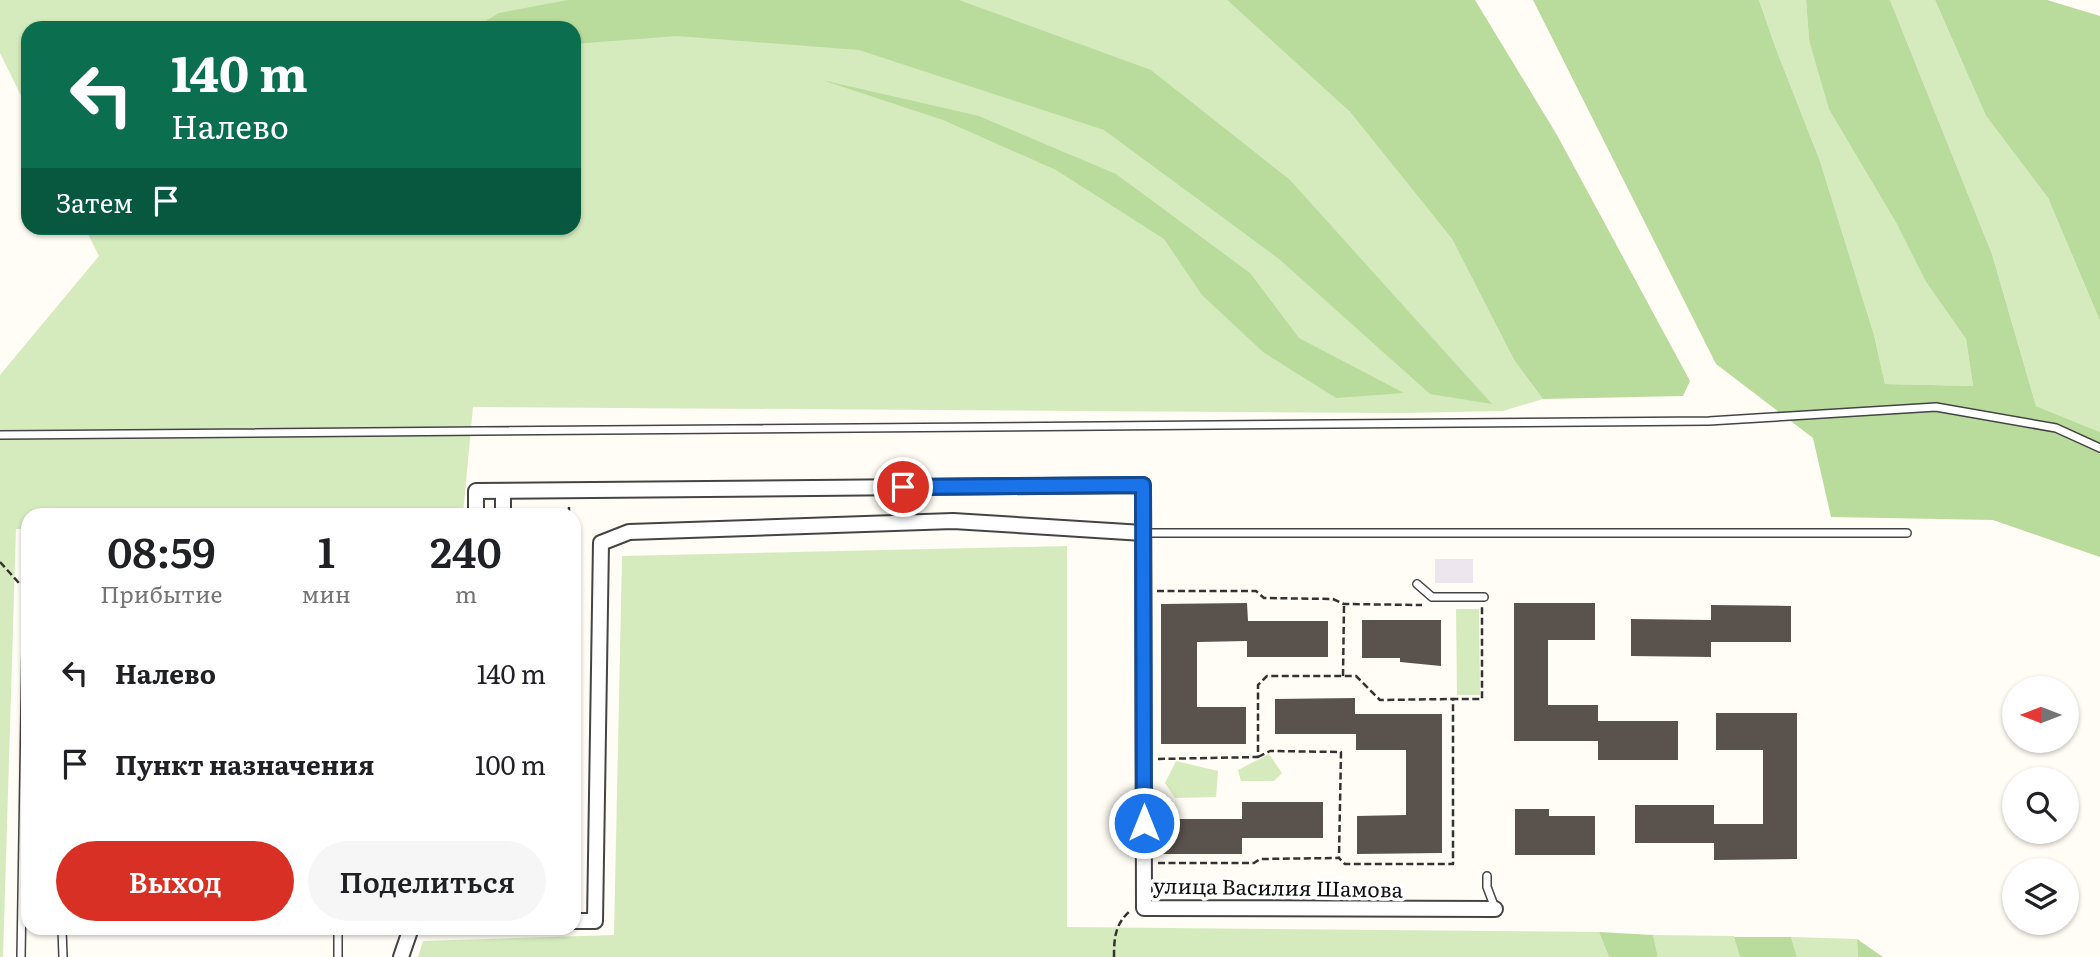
<!DOCTYPE html>
<html lang="ru">
<head>
<meta charset="utf-8">
<style>
  body { margin:0; font-family:Literata,serif; background:#f6f6f6; color:#202124; height:100vh; display:flex; flex-direction:column; font-size:26px; white-space:nowrap }
  * { box-sizing:border-box; margin:0 }
  p { font-size:23px; color:#757577 }
  .icon { flex:none; width:38px; height:38px; fill:none; stroke:currentColor; stroke-width:2; stroke-linecap:round; stroke-linejoin:round }
  .map { position:relative; flex:1; overflow:hidden }
  .panel { position:absolute; left:21px; top:508px; width:560px; height:427px; display:flex; flex-direction:column; background:#fff; border-radius:21px; box-shadow:0 2px 5px #0004 }
  .panel>* { flex:none }
  .top-card { position:absolute; left:21px; top:21px; width:560px; height:214px; border-radius:21px; box-shadow:0 2px 5px #0004; background:#0b6e4f; color:#fff; overflow:hidden }
  .needle { width:46px; rotate:270deg }
  .buttons { position:absolute; left:2002px; top:676px; display:grid; gap:14px }
  .buttons a { display:grid; place-items:center; width:77px; height:77px; border-radius:50%; background:#fff; box-shadow:0 2px 5px #0004; font-size:35px }
  .pin { position:absolute; display:grid; place-items:center; width:60px; height:60px; color:#fff; margin:-30px; border:4px solid #fff; border-radius:50%; box-shadow:0 2px 7px #0007 }
  .me { position:absolute; width:77px; margin:-38px; rotate:0deg; stroke-linejoin:round; filter:drop-shadow(0 0 5px #0008) }
  .turn { display:flex; align-items:center; gap:24px; height:147px; padding:0 35px; font-size:32px }
  .turn .icon { width:91px; height:91px; stroke-width:2.5 }
  .turn b { display:block; font-size:49px; line-height:60px }
  .then { display:flex; align-items:center; height:66px; padding:0 35px; background:#0003; gap:14px; font-size:26px }
  .eta { display:flex; justify-content:space-evenly; align-items:center; height:119px; text-align:center }
  .eta b { font-size:42px; font-weight:600; line-height:49px }
  .button { display:flex; gap:14px; margin-top:auto; padding:14px 35px }
  .button a { flex:1; height:80px; border-radius:42px; background:#d93025; color:#fff; font-size:28px; font-weight:600; line-height:80px; text-align:center }
  .button a+a { background:#f6f6f6; color:#202124 }
  ul { padding:0; list-style:none }
  li { display:flex; align-items:center; gap:21px; height:91px; padding:0 35px }
  li div { flex:1 }
  li b { display:block; font-size:26px }
  li em { font-style:normal }
  .map>svg:first-child { display:block }
  .industrial { fill:#eee6ef }
  .green { fill:#d5ebbd }
  .forest { fill:#b9dc9c }
  .building { fill:#5a524d }
  .lines { fill:none; stroke-linecap:round; stroke-linejoin:round }
  .service-casing { stroke:#444; stroke-width:10 }
  .minor-casing { stroke:#444; stroke-width:18 }
  .path { stroke:#333; stroke-width:2.5; stroke-dasharray:7 3.5; stroke-linecap:butt }
  .service { stroke:#fff; stroke-width:7 }
  .minor { stroke:#fff; stroke-width:14 }
  .route-casing { stroke:#114b97; stroke-width:18 }
  .route { stroke:#1a73e8; stroke-width:12 }
  .labels { text-anchor:middle; dominant-baseline:central; stroke-width:7; stroke-linejoin:round; paint-order:stroke }
  .street-label { font-size:21px; fill:#111; stroke:#fff }
</style>
</head>
<body>
<div class="map">
<svg width="2100" height="957" viewBox="0 0 2100 957">
  <rect width="100%" height="100%" fill="#fffdf5"/>
  <rect class="industrial" x="1435" y="559" width="38" height="24"/>
  <g class="green">
    <path d="M0,0H1227L1350,112L1452,239L1514,360L1543,399L1503,411L1401,413L473,407L463,514H28V529H16L3,957H0V375L99,256L85,228H574V28H28V110L0,53Z"/>
    <path d="M1759,0H1806L1809,40L1926,282L1966,339L1973,386L1885,384L1874,335L1820,161L1776,49Z"/>
    <path d="M1890,0H1935L1986,116L2048,198L2100,321V432L2036,406L1992,254Z"/>
    <path d="M1067,546V927L1599,932L1609,957H418L423,941L614,935L622,556Z"/>
    <path d="M1456,609H1479L1480,695H1457Z"/>
    <path d="M1269,754L1282,773L1274,781H1241L1238,770Z"/>
    <path d="M1176,761L1218,771L1216,797L1175,798L1165,783Z"/>
    <path d="M1653,935L1734,936L1740,957H1658Z"/>
    <path d="M1791,937L1857,939L1858,957H1797Z"/>
  </g>
  <g class="forest">
    <path d="M568,0H959L1151,70L1290,180L1492,404L1430,394L1279,259L1104,130L859,50L677,36L574,44V28H474L499,13Z"/>
    <path d="M1227,0H1475L1557,135L1690,381L1683,396L1543,399L1514,360L1452,239L1350,112Z"/>
    <path d="M1533,0H1759L1776,49L1820,161L1874,335L1885,384L1973,386L1966,339L1926,282L1897,224L1829,109L1809,40L1806,0H1890L1992,254L2036,406L2100,432V557L1993,520L1831,517L1813,438L1716,364Z"/>
    <path d="M1935,0H2047L2100,16V321L2048,198L1986,116Z"/>
    <path d="M822,80L979,116L1116,174L1250,273L1299,338L1404,393L1336,398L1263,352L1202,295L1164,239L1056,170L943,120Z"/>
    <path d="M1599,932L1653,935L1658,957H1609Z"/>
    <path d="M1734,937H1791L1797,957H1740Z"/>
    <path d="M1857,939L1883,957H1858Z"/>
  </g>
  <g class="building">
    <path d="M1247,603L1248,621H1328V657H1247V641L1197,642V707H1246V744H1161V604Z"/>
    <path d="M1514,603H1595V640H1548V705H1598V721H1678V760H1598V741H1514Z"/>
    <path d="M1711,605L1791,606V642H1711V657L1631,656V619L1711,620Z"/>
    <path d="M1362,620H1441V666L1400,662V658H1362Z"/>
    <path d="M1355,698V714H1442V853L1357,854V816L1406,815V750H1356V734H1275V699Z"/>
    <path d="M1716,713H1797V859L1714,860V843H1635V805H1714V824H1763V750H1716Z"/>
    <path d="M1242,802H1323V838H1242V854H1162V819H1242Z"/>
    <path d="M1515,809H1549V816H1595V855H1515Z"/>
  </g>
  <g class="lines">
    <defs>
      <g id="service">
        <path d="M0,435L1709,421L1936,407L2056,428L2100,448"/>
        <path d="M1143,533H1907"/>
        <path d="M1417,584L1432,597H1484"/>
        <path d="M1487,876V887L1495,908"/>
        <path d="M62,928L63,957"/>
        <path d="M338,928V957"/>
        <path d="M21,957L27,592"/>
      </g>
      <g id="minor">
        <path d="M503,491V514"/>
        <path d="M476,514V491L1143,485L1144,908L1495,909"/>
        <path d="M574,921H595L601,543L629,532L953,521L1143,533"/>
        <path d="M401,957L411,928"/>
      </g>
    </defs>
    <use href="#service" class="service-casing"/>
    <use href="#minor" class="minor-casing"/>
    <g class="path">
      <path d="M569,514V504"/>
      <path d="M0,562L19,583"/>
      <path d="M1157,591H1256L1264,598L1333,599L1344,604L1422,605"/>
      <path d="M1343,676L1344,606"/>
      <path d="M1258,757L1270,751L1341,752L1339,857"/>
      <path d="M1158,759L1258,757V685L1267,676H1356L1380,700L1453,699"/>
      <path d="M1158,863H1254L1260,859L1339,858L1345,864H1453V699H1482V607"/>
      <path d="M1114,957C1114,938 1115,924 1130,911"/>
    </g>
    <use href="#service" class="service"/>
    <use href="#minor" class="minor"/>
  </g>
  <g class="lines">
    <defs>
      <path id="route" d="M903,487L1143,485L1144,823"/>
    </defs>
    <use href="#route" class="route-casing"/>
    <use href="#route" class="route"/>
  </g>
  <g class="labels">
    <g class="street-label">
      <text transform="translate(1278 886) rotate(1)">улица Василия Шамова</text>
    </g>
  </g>
</svg>
<div class="buttons">
<a><svg class="needle" viewBox="-14 -14 28 28"><path d="M0-13l5 13h-10z" fill="#e53935"/><path d="M0 13l5-13h-10z" fill="#757577"/></svg></a>
<a><svg class="icon" aria-label="search" viewBox="0 0 24 24"><circle cx="10" cy="10" r="6"/><path d="M15 15l6 6"/></svg></a>
<a><svg class="icon" aria-label="layers" viewBox="0 0 24 24"><path d="M12 4l9 5-9 5-9-5zM3 14l9 5 9-5"/></svg></a>
</div>
<div class="pin" style="left:903px;top:487px;background:#d93025"><svg class="icon" aria-label="arrive" viewBox="0 0 24 24"><path d="M6 21V4h12l-3 4 3 4H6"/></svg></div>
<svg class="me" style="left:1144px;top:823px" viewBox="-20 -20 40 40"><circle r="17" fill="#1a73e8" stroke="#fff" stroke-width="3"/><path d="M0-11L8 9 0 5-8 9z" fill="#fff"/></svg>
<div class="top-card">
<div class="turn"><svg class="icon" aria-label="left" viewBox="0 0 24 24"><path d="M17 20v-9H6M10 6l-5 5 5 5"/></svg><div><b>140 m</b>Налево</div></div>
<div class="then">Затем<svg class="icon" aria-label="arrive" viewBox="0 0 24 24"><path d="M6 21V4h12l-3 4 3 4H6"/></svg></div>
</div>
<section class="panel">
<div class="eta">
<div><b>08:59</b><p>Прибытие</p></div>
<div><b>1</b><p>мин</p></div>
<div><b>240</b><p>m</p></div>
</div>
<ul>
<li><svg class="icon" aria-label="left" viewBox="0 0 24 24"><path d="M17 20v-9H6M10 6l-5 5 5 5"/></svg><div><b>Налево</b></div><em>140 m</em></li>
<li><svg class="icon" aria-label="arrive" viewBox="0 0 24 24"><path d="M6 21V4h12l-3 4 3 4H6"/></svg><div><b>Пункт назначения</b></div><em>100 m</em></li>
</ul>
<div class="button"><a>Выход</a><a>Поделиться</a></div>
</section>
</div>
</body>
</html>
